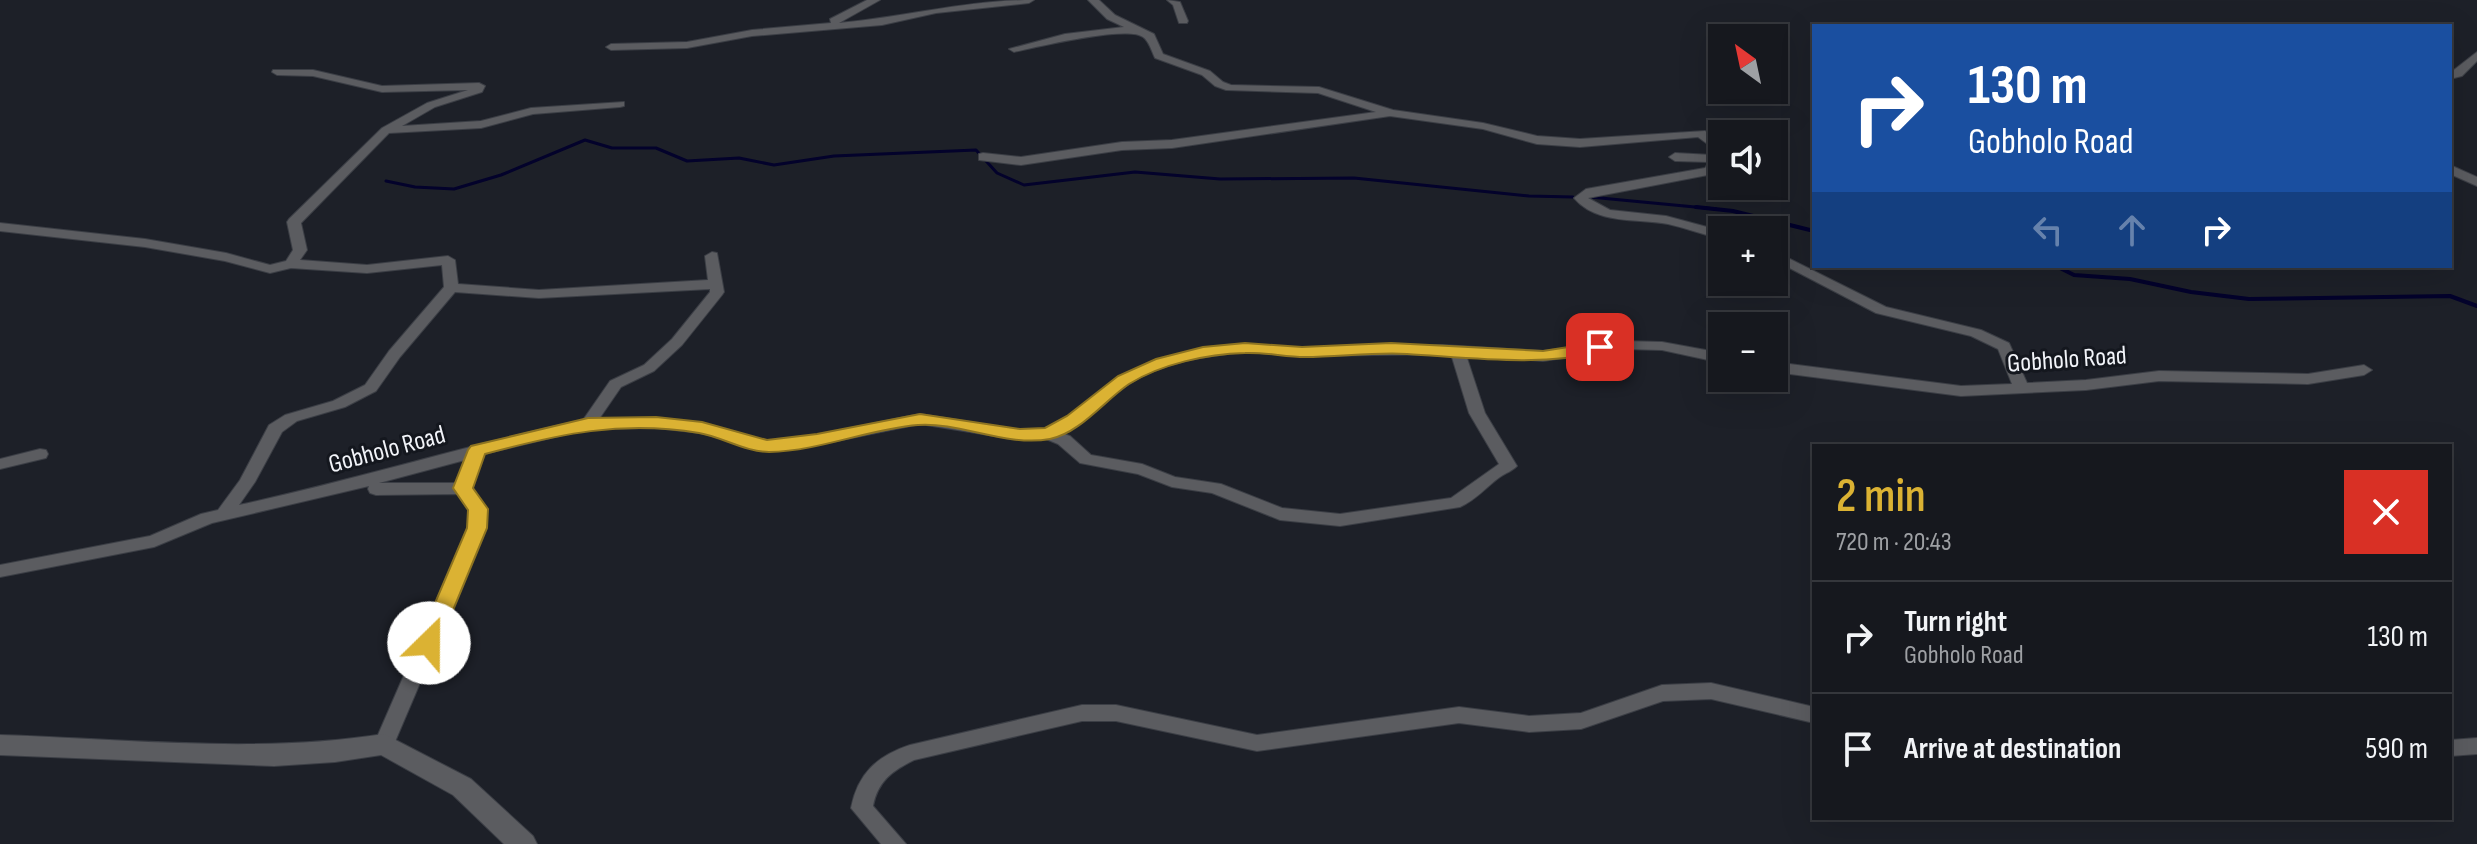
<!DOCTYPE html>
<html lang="en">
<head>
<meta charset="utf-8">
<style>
  body { margin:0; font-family:"Sofia Sans Condensed",sans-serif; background:#23252b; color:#f1f3f6; height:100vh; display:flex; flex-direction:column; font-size:30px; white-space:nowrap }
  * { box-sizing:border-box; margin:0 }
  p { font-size:26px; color:#9ea0a4 }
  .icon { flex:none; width:44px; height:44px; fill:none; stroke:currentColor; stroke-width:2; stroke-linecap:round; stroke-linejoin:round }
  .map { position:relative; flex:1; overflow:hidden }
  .details { position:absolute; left:1812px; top:444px; width:640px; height:376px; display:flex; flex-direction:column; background:#16181e; border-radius:0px; box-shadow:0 8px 32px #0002,0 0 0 2px #35373c }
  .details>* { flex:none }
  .banner { position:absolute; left:1812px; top:24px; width:640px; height:244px; border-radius:0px; box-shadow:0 8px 32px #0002,0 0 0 2px #35373c; background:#1a4fa0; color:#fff; overflow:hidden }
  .needle { width:52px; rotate:327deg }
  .buttons { position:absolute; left:1708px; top:24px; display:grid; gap:16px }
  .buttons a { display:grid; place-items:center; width:80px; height:80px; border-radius:0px; background:#16181e; box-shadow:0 8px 32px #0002,0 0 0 2px #35373c; font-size:40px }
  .pin { position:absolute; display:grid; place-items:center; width:68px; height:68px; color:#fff; margin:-34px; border-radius:16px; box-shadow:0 4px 12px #0006 }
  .me { position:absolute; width:88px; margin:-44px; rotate:23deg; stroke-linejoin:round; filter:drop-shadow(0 0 6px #0008) }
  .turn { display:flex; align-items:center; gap:28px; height:168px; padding:0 24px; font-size:36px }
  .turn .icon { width:104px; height:104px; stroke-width:2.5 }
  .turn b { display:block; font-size:56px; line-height:68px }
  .lanes { display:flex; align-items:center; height:76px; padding:0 24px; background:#0003; justify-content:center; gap:40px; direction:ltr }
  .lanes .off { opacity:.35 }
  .round { display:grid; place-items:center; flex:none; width:84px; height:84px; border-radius:0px; background:#23252b }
  .summary { display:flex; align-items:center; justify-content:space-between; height:136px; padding:0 24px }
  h1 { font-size:48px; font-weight:600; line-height:60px; color:#dbb233 }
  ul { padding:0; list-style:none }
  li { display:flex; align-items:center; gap:24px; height:112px; padding:0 24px; border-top:2px solid #35373c }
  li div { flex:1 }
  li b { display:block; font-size:30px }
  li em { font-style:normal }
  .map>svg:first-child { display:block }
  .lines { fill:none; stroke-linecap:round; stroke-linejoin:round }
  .stream-far1 { stroke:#03022b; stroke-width:3 }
  .stream { stroke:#03022b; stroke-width:4 }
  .minor-casing { stroke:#3b3e45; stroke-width:2 }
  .tertiary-casing { stroke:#3b3e45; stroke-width:2 }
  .minor { fill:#5b5c60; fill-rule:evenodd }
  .tertiary { fill:#5b5c60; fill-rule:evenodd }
  .route { fill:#dbb233; stroke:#8e7421; stroke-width:2 }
  .labels { text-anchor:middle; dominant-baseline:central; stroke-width:6; stroke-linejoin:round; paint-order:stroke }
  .street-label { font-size:26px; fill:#f2f4f9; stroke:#14171e }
</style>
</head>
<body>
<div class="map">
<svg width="2477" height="844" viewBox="0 0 2477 844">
  <rect width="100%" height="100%" fill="#1d2028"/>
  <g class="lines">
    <g class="stream-far1">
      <path d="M386,181L415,187L454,189L501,175L585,140L612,148H656L687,161L739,158L774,165L834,156L976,150L997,173L1024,185L1135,172L1220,179L1354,178L1529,196L1573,197"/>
      <path d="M1590,197L1716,209"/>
    </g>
    <g class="stream">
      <path d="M1696,207L1733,211L1814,231"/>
      <path d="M2056,266L2074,275L2130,279L2191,292L2249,299L2450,296L2477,306"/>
    </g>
    <defs>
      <g id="minor">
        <path d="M867,0H880L839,23C905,17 966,0 1034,0L1029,3L936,13L882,25L752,36L687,48L611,50L606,47L611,44L687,42L752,30L831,23L830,19Z"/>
        <path d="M1088,0H1099L1115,15L1154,34L1163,54L1210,71L1223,82L1231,85L1319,87L1393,110L1483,123L1537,136L1580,139L1705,131L1722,144V161L1713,174L1588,198L1610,210L1666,216L1722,231V239C1704,235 1686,228 1668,224C1636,218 1597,225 1574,198L1586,189L1705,168L1709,162L1675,161L1669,157L1675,153L1712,155L1713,148L1698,137L1580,147L1537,144L1483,129L1390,116L1172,148L1122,150L1021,165L979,160V154L983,153L1021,157L1122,142L1172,140L1376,112L1318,93L1226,90L1215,86L1202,75L1155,58C1152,52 1149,41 1143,37C1128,25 1036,47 1014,52L1009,49L1065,34L1124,27L1107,19Z"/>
        <path d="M1167,0L1180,2L1188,21L1187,23H1179L1173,5Z"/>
        <path d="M2477,52V61L2462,76L2450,79V73Z"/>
        <path d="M273,70H313L382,86L479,83L485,86L482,92L435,107L402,126L481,121L531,108L624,102V106L620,107L533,114L481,128L389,133L301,223L307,250L300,260L367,265L448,256L455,260L458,284L539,290L708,280L705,256L712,252L717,253L724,292L722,295L682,345L654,371L621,387L599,419L656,418L702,423L767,441L817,435L920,414L1020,430L1045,429L1067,417L1119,377L1157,360L1203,348L1245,344L1302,348L1442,345L1543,351L1623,341L1662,342L1722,353V363L1662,350L1623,349L1543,361L1466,355L1485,413L1517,466C1512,471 1506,473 1500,477C1486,487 1476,500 1460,507L1340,526L1280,520L1212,493L1172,487L1138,474L1080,463L1058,444L1046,439L1020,440L920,424L817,445L767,451L701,433L656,428L588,429L484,454L472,488L487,509L486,528L394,744L391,750L384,752L377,750L374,744L468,528L469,509L458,494L376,495L370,493L368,489L369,486L212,523L154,547L0,577V565L150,536L201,514L218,510L240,480L269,425L285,415L333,401L365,385L389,351L444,287L442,265L367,273L291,268L270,273L225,261L145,247L0,231V223L145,239L226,253L270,265L286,261L293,250L287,222L289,219L382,128L427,103L468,90L382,92L313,76L277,75L272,72ZM710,289V292L672,339L644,365L610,381L583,420C467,445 355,480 239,505L255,482L282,432L297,421L345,407L376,391L400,357L455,292L539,298ZM1245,352L1302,356L1451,354L1469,413L1499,464L1451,498L1340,514L1282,508L1221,484L1175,477L1142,464L1091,455L1070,436L1061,433C1085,420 1104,401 1126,386C1160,362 1205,356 1245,352ZM465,460L457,483H379Z"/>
        <path d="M2450,165L2477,177V186L2450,174Z"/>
        <path d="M1774,251L1886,307L1981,330L2009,343L2027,383L2086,380L2159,371L2308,374L2364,365L2372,370L2364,375L2308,384L2159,381L2086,390L1961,396L1774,372V362L1961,386L2012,384L1998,349L1971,336L1876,313L1774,260Z"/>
        <path d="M40,449L46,450L48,454L46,458L0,469V459Z"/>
        <path d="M1711,683L1814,707V723L1711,699L1663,701L1581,729L1529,732L1459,723L1257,751L1116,721H1082L914,760C892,771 878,781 873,806L906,844H881L851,808C858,773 877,756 910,745L1082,705H1116L1257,735L1459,707L1529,716L1581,713L1662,685Z"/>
        <path d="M2477,738V754L2450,756V740Z"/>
      </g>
      <path id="tertiary" d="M384,734L471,779L533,836L537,844H504L453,795L381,755L335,762L274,766L0,755V735C127,739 258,754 384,734Z"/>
    </defs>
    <use href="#minor" class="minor-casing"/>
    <use href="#tertiary" class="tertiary-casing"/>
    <use href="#minor" class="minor"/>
    <use href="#tertiary" class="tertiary"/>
  </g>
  <path class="route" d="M1600,342L1608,347L1606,351C1541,367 1474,358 1407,354C1373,352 1339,357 1305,357C1285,357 1265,352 1245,353C1207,354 1161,364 1129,384C1104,401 1080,433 1050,439C1006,447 960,422 918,425C868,429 820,451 769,452C746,452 722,437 699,433C622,420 559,434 485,454L473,488L488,509L487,528L437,649H421L418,643L467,528L468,510L453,488L468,450L471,446L588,418L656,417L702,422L767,440L817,434L920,414L1020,429L1045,428L1067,416L1118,376L1156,359L1203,347L1245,343L1302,347L1391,343L1543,351Z"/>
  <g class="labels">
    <g class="street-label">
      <text transform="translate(2067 360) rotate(-4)">Gobholo Road</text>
      <text transform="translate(387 450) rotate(-15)">Gobholo Road</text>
    </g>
  </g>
</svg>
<div class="buttons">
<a><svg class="needle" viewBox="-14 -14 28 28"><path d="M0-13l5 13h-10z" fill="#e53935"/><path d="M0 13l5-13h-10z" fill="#9ea0a4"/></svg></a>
<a><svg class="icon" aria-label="sound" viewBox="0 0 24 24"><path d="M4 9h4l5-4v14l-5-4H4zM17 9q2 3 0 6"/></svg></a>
<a>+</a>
<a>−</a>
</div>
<div class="pin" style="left:1600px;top:347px;background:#d93025"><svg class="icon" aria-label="arrive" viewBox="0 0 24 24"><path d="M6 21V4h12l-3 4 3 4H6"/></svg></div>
<svg class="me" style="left:429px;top:643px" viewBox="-20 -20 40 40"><circle r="19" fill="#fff"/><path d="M0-13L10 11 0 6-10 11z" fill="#dbb233"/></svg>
<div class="banner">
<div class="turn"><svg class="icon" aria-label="right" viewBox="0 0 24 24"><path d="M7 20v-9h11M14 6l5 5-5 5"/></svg><div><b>130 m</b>Gobholo Road</div></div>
<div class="lanes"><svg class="icon off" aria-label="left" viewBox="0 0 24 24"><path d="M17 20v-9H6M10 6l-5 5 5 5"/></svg><svg class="icon off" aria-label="ahead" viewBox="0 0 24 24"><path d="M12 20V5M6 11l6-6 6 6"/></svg><svg class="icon" aria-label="right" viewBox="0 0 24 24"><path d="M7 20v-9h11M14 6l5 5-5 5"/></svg></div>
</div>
<section class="details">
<div class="summary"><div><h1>2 min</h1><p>720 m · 20:43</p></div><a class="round" style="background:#d93025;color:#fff"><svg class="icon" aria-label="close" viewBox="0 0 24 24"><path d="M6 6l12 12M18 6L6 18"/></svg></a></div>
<ul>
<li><svg class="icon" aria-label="right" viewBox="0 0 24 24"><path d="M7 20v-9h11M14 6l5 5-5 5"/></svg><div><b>Turn right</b><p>Gobholo Road</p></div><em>130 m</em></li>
<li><svg class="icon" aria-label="arrive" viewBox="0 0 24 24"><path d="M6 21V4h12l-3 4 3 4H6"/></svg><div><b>Arrive at destination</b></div><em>590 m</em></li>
</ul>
</section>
</div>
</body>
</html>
